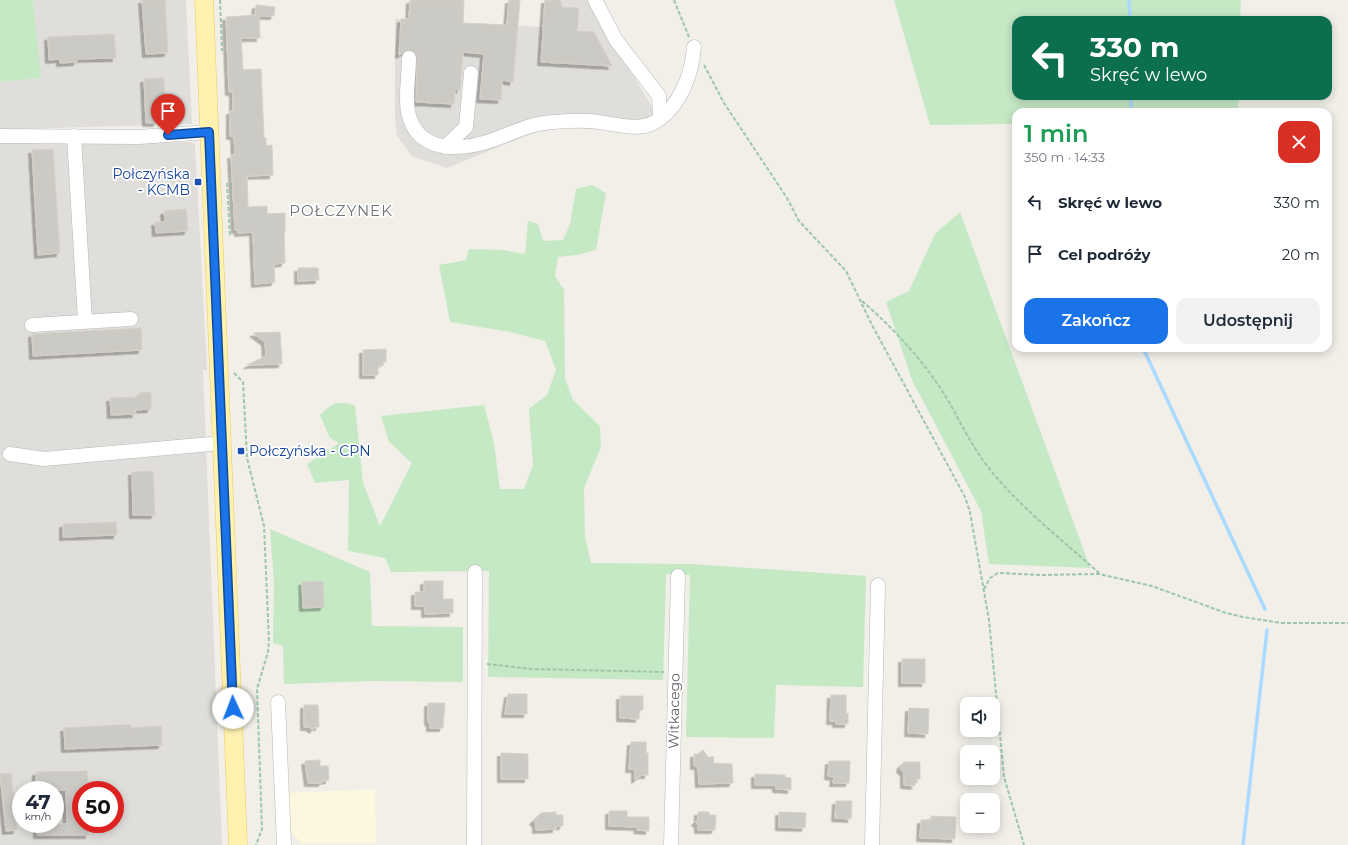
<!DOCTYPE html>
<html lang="pl">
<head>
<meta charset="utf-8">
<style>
  body { margin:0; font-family:Montserrat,sans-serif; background:#f2f2f3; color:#1f2937; height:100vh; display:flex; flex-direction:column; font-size:15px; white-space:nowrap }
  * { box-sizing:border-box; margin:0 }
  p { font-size:13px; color:#747a83 }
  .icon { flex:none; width:22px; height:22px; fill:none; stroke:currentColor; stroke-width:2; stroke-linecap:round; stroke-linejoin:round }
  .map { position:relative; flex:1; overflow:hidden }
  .drawer { position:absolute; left:1012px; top:108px; width:320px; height:244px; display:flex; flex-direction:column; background:#fff; border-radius:12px; box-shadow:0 2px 10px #0003 }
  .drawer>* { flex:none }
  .guide { position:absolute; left:1012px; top:16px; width:320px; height:84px; border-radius:12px; box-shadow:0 2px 10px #0003; background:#0b6e4f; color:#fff; overflow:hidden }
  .buttons { position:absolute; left:960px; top:697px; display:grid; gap:8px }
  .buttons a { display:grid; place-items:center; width:40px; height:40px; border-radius:8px; background:#fff; box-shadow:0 2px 10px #0003; font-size:20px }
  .speed { position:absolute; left:12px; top:781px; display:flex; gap:8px; font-size:20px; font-weight:700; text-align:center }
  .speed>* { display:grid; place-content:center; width:52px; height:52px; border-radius:50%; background:#fff; box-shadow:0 2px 10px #0003; line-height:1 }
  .speed small { font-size:10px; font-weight:400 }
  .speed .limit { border:6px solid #d22; background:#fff; color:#111 }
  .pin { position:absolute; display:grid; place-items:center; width:34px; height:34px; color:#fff; margin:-41px -17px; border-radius:50% 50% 50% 0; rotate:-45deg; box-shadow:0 0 4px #0007 }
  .pin .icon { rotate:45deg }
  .me { position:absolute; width:44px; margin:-22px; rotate:358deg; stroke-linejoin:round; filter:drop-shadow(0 0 3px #0008) }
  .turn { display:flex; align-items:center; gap:14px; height:84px; padding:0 12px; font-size:18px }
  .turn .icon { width:52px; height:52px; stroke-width:2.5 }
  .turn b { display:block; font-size:28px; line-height:34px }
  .round { display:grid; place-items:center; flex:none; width:42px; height:42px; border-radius:12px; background:#f2f2f3 }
  .head { display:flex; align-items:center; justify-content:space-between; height:68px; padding:0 12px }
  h1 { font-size:24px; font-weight:600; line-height:30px; color:#1e9e55 }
  .action { display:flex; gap:8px; margin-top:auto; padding:8px 12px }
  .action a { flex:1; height:46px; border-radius:12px; background:#1a73e8; color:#fff; font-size:16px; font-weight:600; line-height:46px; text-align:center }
  .action a+a { background:#f2f2f3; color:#1f2937 }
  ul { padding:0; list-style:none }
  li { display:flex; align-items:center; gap:12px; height:52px; padding:0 12px }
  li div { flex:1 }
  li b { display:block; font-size:15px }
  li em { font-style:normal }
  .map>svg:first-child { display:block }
  .commercial { fill:#fef7e0 }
  .industrial { fill:#e0deda; fill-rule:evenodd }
  .green { fill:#c5e8c5 }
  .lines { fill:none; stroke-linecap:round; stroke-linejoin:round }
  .stream { stroke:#aadaff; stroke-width:3.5 }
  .building { fill:#cccac5; stroke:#d6d1c6; filter:url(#shadow) }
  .minor-casing { stroke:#b5b8bc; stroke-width:15 }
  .major-casing { stroke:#f2c960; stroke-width:19 }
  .path { stroke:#9cc7a9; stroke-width:2; stroke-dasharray:4 2; stroke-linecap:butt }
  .minor { stroke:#fff; stroke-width:14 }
  .major { stroke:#fff2af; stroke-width:18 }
  .route-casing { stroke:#114b97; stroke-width:10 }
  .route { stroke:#1a73e8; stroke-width:7 }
  .transit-dot { fill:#1a4fb4; stroke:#fff; stroke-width:1.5 }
  .labels { text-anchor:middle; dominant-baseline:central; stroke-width:3.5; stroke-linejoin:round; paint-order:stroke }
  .transit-label { font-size:14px; fill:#164399; stroke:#fff; text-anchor:end }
  .street-label { font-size:14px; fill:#5f6368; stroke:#fff }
  .neighbourhood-label { font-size:15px; letter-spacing:1px; fill:#70757a; stroke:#fff }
</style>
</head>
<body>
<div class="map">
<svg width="1348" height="845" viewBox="0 0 1348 845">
  <defs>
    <filter id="shadow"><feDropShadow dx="-3.5" dy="3.5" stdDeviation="0" flood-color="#0004"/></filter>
  </defs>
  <rect width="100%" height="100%" fill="#f1efe8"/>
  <path class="commercial" d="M375,789L376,843H302L291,832L289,793Z"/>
  <g class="industrial">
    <path d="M33,0H186L192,124L16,129V142L128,144L188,142L195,143L207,370H203L222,845H0V82L40,78ZM21,790H55V824H21ZM81,790H115V824H81Z"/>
    <path d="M545,0H588L663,125L645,132L557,127L528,135L447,168L412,156L397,136L395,120V19L543,27Z"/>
  </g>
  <g class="green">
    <path d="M0,0H33L41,78L0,82Z"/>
    <path d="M894,0H1241L1240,20H1016V96H1239L1238,112H1016V124L930,125Z"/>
    <path d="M592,185L606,193L596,250L577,255L558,257L555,276L564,290L565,379L573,400L600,426L601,447L584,488L585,537L591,563L691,564L866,576L863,687L776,685L774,738L686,737L690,575L666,574L663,680L488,677L489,571L391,572L385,558L348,551L349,480L315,483L307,464L339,443L330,438L320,415C335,401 335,401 355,405L363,483L380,526L412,463L389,442L381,416L484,405L494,443L500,489H524L533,465L529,409L547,395L556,370L545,341L510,332L450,322L439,265L466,260L469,249L503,250L525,254L528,221L538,224L543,241L563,240L570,224L576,189Z"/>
    <path d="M960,212L1087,559L1090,568L989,564L981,511L912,380L886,302L909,291L935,234Z"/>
    <path d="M270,529L370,572L372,626L463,627V682L373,681L284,684L283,646L273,643L274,582Z"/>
  </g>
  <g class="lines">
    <g class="stream">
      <path d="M1129,0L1130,20"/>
      <path d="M1131,96V112"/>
      <path d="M1143,348L1265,609"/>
      <path d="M1243,845L1267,630"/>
    </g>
  </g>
  <g class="building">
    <path d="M142,0H165L168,53L146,54Z"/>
    <path d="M410,0H464L463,23L507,25L509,0H520L513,82L502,80L501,100L480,99L484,54L463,52L460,90L455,89L454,104L416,102L417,54L409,50L399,55L401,19H409Z"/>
    <path d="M545,0H560L562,7L579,8L577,31L594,32L612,66L541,62Z"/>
    <path d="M256,5L275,7L274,16H259L260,38H241L243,70L261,69L264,138H266V146L272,145L273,175L247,176L248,207L267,206V214L285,213V231H284L285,263L274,264L275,282L255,284L253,232L238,233V230H235L231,155H235L234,136H230V111H233V92H229L226,17L258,15H255Z"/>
    <path d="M114,34L116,58L77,59V62L60,63V59L49,60L48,37Z"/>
    <path d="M164,78L165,116H157V123H146L144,79Z"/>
    <path d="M53,149L60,253L38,255L32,150Z"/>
    <path d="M186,209L188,231L156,233L155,222H165L164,211Z"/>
    <path d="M298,268H318L319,280L298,281Z"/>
    <path d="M141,328L142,350L33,356L32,334Z"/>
    <path d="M280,332L282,364L247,365L266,356L265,342L253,333Z"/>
    <path d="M386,349V362H381V367H378V375H363V350Z"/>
    <path d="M151,392V409L135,410L136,414L111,415L110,398L139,397V393Z"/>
    <path d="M153,471L155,515H133L132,472Z"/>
    <path d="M116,522L117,535L63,537V524Z"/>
    <path d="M323,581L324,607L303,608L302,582Z"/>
    <path d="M424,581H443V599H453V613L425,614V606H415V592H424Z"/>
    <rect x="902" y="659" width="23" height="24"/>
    <path d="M508,694H527V714H505Z"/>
    <path d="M831,695H846V714L848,713V724H836V721H830Z"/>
    <path d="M620,696H643V710H639V719L620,718Z"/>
    <path d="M428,703H445L443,728H430V722H428Z"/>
    <path d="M304,705H318L319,727H315L313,730L309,727H304Z"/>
    <path d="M909,708L929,709L928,734L908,733Z"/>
    <path d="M117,725H131V728L161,726L162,745L65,749L64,728Z"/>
    <path d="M631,742H646V753H648V775H642L635,780V769H629Z"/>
    <path d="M703,750L708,757H714L713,763L732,764L733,783L699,784L698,766H694V754H698Z"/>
    <path d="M501,753L528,754V779H501Z"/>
    <path d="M320,760V766H328L329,780L322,781V783H308L305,761Z"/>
    <path d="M829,761H850L849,783H833L834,777L828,776Z"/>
    <path d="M904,762H920V779H915V786L904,785V773L900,769L901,765Z"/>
    <path d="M87,771L88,790H81V824H88L89,835H37V824H67L66,790H36V772Z"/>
    <path d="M11,773L17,830L6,831L0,774Z"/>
    <path d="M755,774L785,775V777L791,778V790L776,789V785H755Z"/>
    <path d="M836,801H852L851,819L835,818Z"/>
    <path d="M609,811H627V817H649V831L637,830L638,827L609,826Z"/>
    <path d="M556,812V815H563V826H556V829L536,830V824L533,821L541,813Z"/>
    <path d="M698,812H709V815H716L715,830H698V825L695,822L698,819Z"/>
    <path d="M779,812L806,813L805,828L779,827Z"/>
    <path d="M931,816L956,817L955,839L920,838L921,820H931Z"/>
  </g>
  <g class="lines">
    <defs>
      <g id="minor">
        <path d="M595,0L616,40L659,96L660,117"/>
        <path d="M409,58C409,75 405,95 408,112C417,154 461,151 493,140C513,133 531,123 553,122C565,121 577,120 589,121C609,122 637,133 655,122C680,107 692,74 694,47"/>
        <path d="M0,136L139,137L209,132"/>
        <path d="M74,136L85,321"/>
        <path d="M445,147L466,127L471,73"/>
        <path d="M32,325L131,319"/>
        <path d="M10,454L44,459L222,443"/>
        <path d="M278,702L284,845"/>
        <path d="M474,845L475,572"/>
        <path d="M671,845L678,576"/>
        <path d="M872,845L878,585"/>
      </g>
      <path id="major" d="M204,0L238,845"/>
    </defs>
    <use href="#minor" class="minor-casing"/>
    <use href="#major" class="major-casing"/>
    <g class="path">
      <path d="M220,0L222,51"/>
      <path d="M674,0L689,37"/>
      <path d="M704,65L724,103L787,198L799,221L846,271L872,325L965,497L970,512L989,620L1004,777L1024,845"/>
      <path d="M227,183L230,237"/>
      <path d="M862,301C892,327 917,354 939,386C955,410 966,436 982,459C1013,502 1060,538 1099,573"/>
      <path d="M234,373L243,382L247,458L264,526L269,641L268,652L257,689L262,829L256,845"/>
      <path d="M984,589L990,578L998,573L1042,575L1099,574L1152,586L1226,613L1243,617L1282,623H1348"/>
      <path d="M487,664L532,669L664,672"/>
    </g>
    <use href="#minor" class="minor"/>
    <use href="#major" class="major"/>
  </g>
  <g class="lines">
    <defs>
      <path id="route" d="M168,135L209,132L233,708"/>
    </defs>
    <use href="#route" class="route-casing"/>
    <use href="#route" class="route"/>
  </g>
  <g class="transit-dot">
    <rect x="194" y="178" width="8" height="8" rx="2"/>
    <rect x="237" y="447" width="8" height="8" rx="2"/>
  </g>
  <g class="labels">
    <g class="transit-label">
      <text x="190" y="174">Połczyńska<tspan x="190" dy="16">- KCMB</tspan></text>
      <text x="249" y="451" text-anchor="start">Połczyńska - CPN</text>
    </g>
    <g class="street-label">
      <text transform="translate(674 711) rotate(-89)">Witkacego</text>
    </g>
    <g class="neighbourhood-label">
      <text x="341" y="210">POŁCZYNEK</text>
    </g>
  </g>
</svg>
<div class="buttons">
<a><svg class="icon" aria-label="sound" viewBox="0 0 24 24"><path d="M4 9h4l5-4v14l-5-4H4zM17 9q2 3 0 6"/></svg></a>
<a>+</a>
<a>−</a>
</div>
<div class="speed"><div>47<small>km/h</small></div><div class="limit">50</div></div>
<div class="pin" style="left:168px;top:135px;background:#d93025"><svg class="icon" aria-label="arrive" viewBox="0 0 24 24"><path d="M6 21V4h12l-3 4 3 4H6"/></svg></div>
<svg class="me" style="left:233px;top:708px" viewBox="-20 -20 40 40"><circle r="19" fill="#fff"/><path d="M0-13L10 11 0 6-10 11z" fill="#1a73e8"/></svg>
<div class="guide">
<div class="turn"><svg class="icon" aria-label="left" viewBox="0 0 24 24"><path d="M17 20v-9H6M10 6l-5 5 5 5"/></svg><div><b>330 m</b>Skręć w lewo</div></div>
</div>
<section class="drawer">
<div class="head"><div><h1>1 min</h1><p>350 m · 14:33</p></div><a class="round" style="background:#d93025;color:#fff"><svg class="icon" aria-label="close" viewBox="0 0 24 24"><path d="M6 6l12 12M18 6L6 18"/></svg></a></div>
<ul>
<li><svg class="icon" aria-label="left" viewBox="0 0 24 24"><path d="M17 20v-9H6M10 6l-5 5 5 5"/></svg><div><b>Skręć w lewo</b></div><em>330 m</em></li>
<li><svg class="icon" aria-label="arrive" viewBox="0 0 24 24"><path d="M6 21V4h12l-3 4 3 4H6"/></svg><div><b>Cel podróży</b></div><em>20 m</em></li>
</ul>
<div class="action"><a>Zakończ</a><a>Udostępnij</a></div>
</section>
</div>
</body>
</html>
